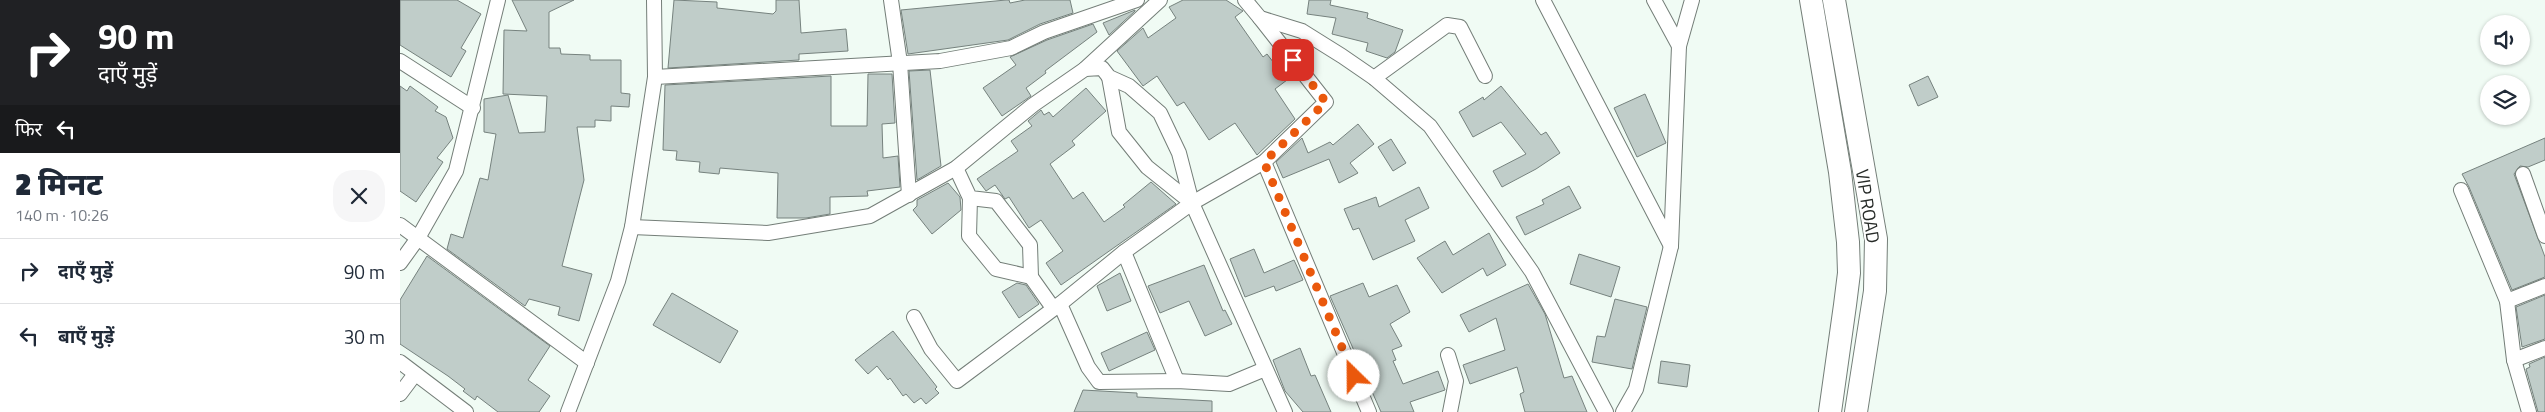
<!DOCTYPE html>
<html lang="hi">
<head>
<meta charset="utf-8">
<style>
  body { margin:0; font-family:"Titillium Web","Noto Sans Devanagari",sans-serif; background:#f6f6f7; color:#1f2937; height:100vh; display:flex; flex-direction:column; font-size:19px; white-space:nowrap }
  * { box-sizing:border-box; margin:0 }
  p { font-size:16px; color:#747a83 }
  .icon { flex:none; width:28px; height:28px; fill:none; stroke:currentColor; stroke-width:2; stroke-linecap:round; stroke-linejoin:round }
  .map { position:relative; flex:1; overflow:hidden }
  .details { display:flex; flex-direction:column; background:#fff; width:400px }
  .details>* { flex:none }
  .top-card { background:#202124; color:#fff; overflow:hidden }
  .fabs { position:absolute; left:2080px; top:15px; display:grid; gap:10px }
  .fabs a { display:grid; place-items:center; width:50px; height:50px; border-radius:50%; background:#fff; box-shadow:0 1px 4px #0004; font-size:25px }
  .pin { position:absolute; display:grid; place-items:center; width:42px; height:42px; color:#fff; margin:-21px; border-radius:10px; box-shadow:0 2px 8px #0006 }
  .me { position:absolute; width:55px; margin:-28px; rotate:337deg; stroke-linejoin:round; filter:drop-shadow(0 0 4px #0008) }
  .turn { display:flex; align-items:center; gap:18px; height:105px; padding:0 15px; font-size:22px }
  .turn .icon { width:65px; height:65px; stroke-width:2.5 }
  .turn b { display:block; font-size:35px; line-height:42px }
  .then { display:flex; align-items:center; height:48px; padding:0 15px; background:#0003; gap:10px; font-size:19px }
  .round { display:grid; place-items:center; flex:none; width:52px; height:52px; border-radius:20px; background:#f6f6f7 }
  .summary { display:flex; align-items:center; justify-content:space-between; height:85px; padding:0 15px }
  h1 { font-size:30px; font-weight:800; line-height:38px }
  ul { padding:0; list-style:none }
  li { display:flex; align-items:center; gap:15px; height:65px; padding:0 15px; border-top:1px solid #e0e1e3 }
  li div { flex:1 }
  li b { display:block; font-size:19px }
  li em { font-style:normal }
  main { display:flex; flex:1; min-height:0 }
  .map>svg:first-child { display:block }
  .building { fill:#c0cdc9; stroke:#76827e }
  .lines { fill:none; stroke-linecap:round; stroke-linejoin:round }
  .minor-casing { stroke:#747e78; stroke-width:16 }
  .primary-casing { stroke:#747e78; stroke-width:24 }
  .minor { stroke:#fff; stroke-width:14 }
  .primary { stroke:#fff; stroke-width:22 }
  .route { stroke:#ea580c; stroke-width:9; stroke-dasharray:0 16.2 }
  .labels { text-anchor:middle; dominant-baseline:central; stroke-width:4; stroke-linejoin:round; paint-order:stroke }
  .street-label { font-size:18px; fill:#272b28; stroke:#fff }
</style>
</head>
<body>
<main>
<section class="details">
<div class="top-card">
<div class="turn"><svg class="icon" aria-label="right" viewBox="0 0 24 24"><path d="M7 20v-9h11M14 6l5 5-5 5"/></svg><div><b>90 m</b>दाएँ मुड़ें</div></div>
<div class="then">फिर<svg class="icon" aria-label="left" viewBox="0 0 24 24"><path d="M17 20v-9H6M10 6l-5 5 5 5"/></svg></div>
</div>
<div class="summary"><div><h1>2 मिनट</h1><p>140 m · 10:26</p></div><a class="round"><svg class="icon" aria-label="close" viewBox="0 0 24 24"><path d="M6 6l12 12M18 6L6 18"/></svg></a></div>
<ul>
<li><svg class="icon" aria-label="right" viewBox="0 0 24 24"><path d="M7 20v-9h11M14 6l5 5-5 5"/></svg><div><b>दाएँ मुड़ें</b></div><em>90 m</em></li>
<li><svg class="icon" aria-label="left" viewBox="0 0 24 24"><path d="M17 20v-9H6M10 6l-5 5 5 5"/></svg><div><b>बाएँ मुड़ें</b></div><em>30 m</em></li>
</ul>
</section>
<div class="map">
<svg width="2145" height="412" viewBox="0 0 2145 412">
  <rect width="100%" height="100%" fill="#f0fbf4"/>
  <g class="building">
    <path d="M0,0H57L81,14L61,48L66,51L51,77L0,45Z"/>
    <path d="M112,0H174L149,12V48H160L161,54L190,55V60H221V93L230,94L229,107L211,106V121L195,120V127H177L184,180L162,266L192,274L179,321L158,315L160,307L129,299L125,306L47,249L51,234L63,238L80,178L88,180L96,134L84,132V99L108,95L119,133L145,132L147,96L103,94L104,30L127,31Z"/>
    <path d="M274,0L317,2V8L373,14L376,11V0H399L401,33L446,29L448,51L399,54V60L268,68Z"/>
    <path d="M606,0H609L610,3L625,0H670L673,13L640,24L608,40L508,54L501,10Z"/>
    <path d="M783,0H826L843,11L835,17L863,57L867,54L887,80L875,89L895,119L857,155L835,123L809,140L784,102L777,106L757,76L743,86L717,51L743,28L748,38L776,18L769,7Z"/>
    <path d="M909,0H931L930,5L968,13L967,18L1003,30L995,52L987,58L966,51L968,43L932,34L936,18L907,14Z"/>
    <path d="M735,10V11L709,35L703,23Z"/>
    <path d="M693,24L697,32L645,71L646,73L626,88L631,96L602,116L583,88L616,65L610,57L647,40Z"/>
    <path d="M530,70L541,166L517,180L509,71Z"/>
    <path d="M468,74H492L495,123L482,124L483,158L498,156L500,187L467,191L468,196L430,197V214L406,218H377L378,173L320,168L319,174L299,172L300,162L276,160L277,151L263,150L265,85L431,76V126H467Z"/>
    <path d="M1528,76L1538,97L1518,106L1509,85Z"/>
    <path d="M0,86L7,91L10,86L38,107L35,111L46,117L53,138L37,158L43,162L16,202L0,191Z"/>
    <path d="M1101,86L1141,135L1146,132L1160,153L1136,169L1102,187L1093,171L1126,154L1101,122L1073,137L1059,112L1083,97L1084,100Z"/>
    <path d="M686,88L706,111L672,141L675,145L650,164L673,199L683,192L704,222L725,207L723,205L751,182L776,204L661,285L646,263L663,251L641,220L629,228L609,197L605,199L595,185L586,191L577,179L618,151L611,141L632,126L628,121L641,110L644,115L649,112L653,117Z"/>
    <path d="M1245,94L1266,143L1237,157L1214,108Z"/>
    <path d="M958,124L974,144L950,163L958,173L939,183L929,159L883,178L876,162L902,138L908,153L930,142L933,145Z"/>
    <path d="M2145,138V160L2128,167L2120,166L2114,174L2145,257V277L2112,290L2069,187L2062,174Z"/>
    <path d="M991,139L1006,163L993,171L978,147Z"/>
    <path d="M548,183L560,197L561,210L532,234L513,210L517,206V200Z"/>
    <path d="M1169,186L1181,208L1125,235L1116,217L1144,204L1142,200Z"/>
    <path d="M1019,187L1029,208L1005,220L1015,241L973,260L959,228L953,230L944,209L976,197L979,207Z"/>
    <path d="M1089,233L1106,265L1087,276L1083,268L1042,293L1017,258L1045,241L1053,255Z"/>
    <path d="M854,249L864,273L894,260L903,280L876,291L874,286L845,297L830,259Z"/>
    <path d="M1179,254L1220,267L1211,297L1170,284Z"/>
    <path d="M27,256L150,346L128,380L150,396L139,412H98L77,396L75,400L63,391L65,389L48,376L0,344V300Z"/>
    <path d="M804,265L823,311L825,310L832,324L805,336L789,301L760,313L748,286Z"/>
    <path d="M720,273L731,301L707,311L697,286Z"/>
    <path d="M617,283L626,285L639,304L619,318L602,292Z"/>
    <path d="M963,283L969,297L997,285L1010,312L990,324L1002,346L992,350L996,360L993,361L1003,384L1038,371L1045,390L1010,402L1014,412H981L930,296Z"/>
    <path d="M1128,284L1145,314L1164,378L1172,376L1187,412H1125L1120,394L1124,392L1117,367L1070,384L1063,365L1105,350L1096,318L1069,332L1060,315Z"/>
    <path d="M272,293L338,331L320,363L253,325Z"/>
    <path d="M2145,295V339L2122,347L2116,307Z"/>
    <path d="M1215,299L1247,307L1232,369L1192,362L1197,336L1205,337Z"/>
    <path d="M493,331L537,387L535,389L539,393L526,404L521,398L514,403L506,394L503,396L490,378L488,380L477,366L468,374L455,360Z"/>
    <path d="M747,332L755,350L709,371L701,353Z"/>
    <path d="M900,348L911,376L915,375L931,412H903L885,391L873,360Z"/>
    <path d="M2145,357V412H2138L2126,369L2130,367L2129,364Z"/>
    <path d="M1261,361L1290,365L1287,387L1258,383Z"/>
    <path d="M683,390L737,393V397L812,401V412H674Z"/>
  </g>
  <g class="lines">
    <defs>
      <g id="minor">
        <path d="M491,0L500,63L509,195"/>
        <path d="M845,0L860,18L902,31L942,56L974,78L1030,126L1132,272L1206,412"/>
        <path d="M1143,0L1271,246"/>
        <path d="M1254,0L1279,46"/>
        <path d="M0,61L73,108"/>
        <path d="M685,69L760,0"/>
        <path d="M255,77L540,61L611,48L644,32L737,0"/>
        <path d="M709,77L719,132L747,167L792,203"/>
        <path d="M974,78L1047,25L1060,27L1085,76"/>
        <path d="M864,162L969,412"/>
        <path d="M556,168L570,198L596,201L630,245L631,277L653,308"/>
        <path d="M2123,174L2145,236"/>
        <path d="M2061,190L2107,301L2114,360L2129,412"/>
        <path d="M570,198L569,236L596,269L631,277"/>
        <path d="M0,225L187,363"/>
        <path d="M232,227L368,233L470,216L556,168L633,105L685,69L702,68L709,77L729,86L760,113L779,153L792,203L885,412"/>
        <path d="M724,252L777,381"/>
        <path d="M0,263L18,238L56,171L98,0"/>
        <path d="M2107,301L2145,286"/>
        <path d="M660,304L688,367L699,382L777,381L829,384L865,369"/>
        <path d="M514,317L531,349L557,381L660,304L724,252L792,203L864,162L926,102L860,18"/>
        <path d="M1048,355L1056,381L1050,412"/>
        <path d="M2114,360L2145,348"/>
        <path d="M0,362L66,412"/>
        <path d="M0,394L15,374"/>
        <path d="M168,412L218,281L232,227L255,77L254,0"/>
        <path d="M1223,412L1236,389L1271,246L1279,46L1292,0"/>
      </g>
      <g id="primary">
        <path d="M1411,0L1440,172L1448,242L1449,273L1445,305L1430,412"/>
        <path d="M1434,0L1476,239L1475,291L1456,412"/>
      </g>
    </defs>
    <use href="#minor" class="minor-casing"/>
    <use href="#primary" class="primary-casing"/>
    <use href="#minor" class="minor"/>
    <use href="#primary" class="primary"/>
  </g>
  <g class="lines">
    <path class="route" d="M893,60L926,102L864,162L954,376"/>
  </g>
  <g class="labels">
    <g class="street-label">
      <text transform="translate(1468 206) rotate(81)">VIP ROAD</text>
    </g>
  </g>
</svg>
<div class="fabs">
<a><svg class="icon" aria-label="sound" viewBox="0 0 24 24"><path d="M4 9h4l5-4v14l-5-4H4zM17 9q2 3 0 6"/></svg></a>
<a><svg class="icon" aria-label="layers" viewBox="0 0 24 24"><path d="M12 4l9 5-9 5-9-5zM3 14l9 5 9-5"/></svg></a>
</div>
<div class="pin" style="left:893px;top:60px;background:#d93025"><svg class="icon" aria-label="arrive" viewBox="0 0 24 24"><path d="M6 21V4h12l-3 4 3 4H6"/></svg></div>
<svg class="me" style="left:954px;top:376px" viewBox="-20 -20 40 40"><circle r="19" fill="#fff"/><path d="M0-13L10 11 0 6-10 11z" fill="#ea580c"/></svg>
</div>
</main>
</body>
</html>
